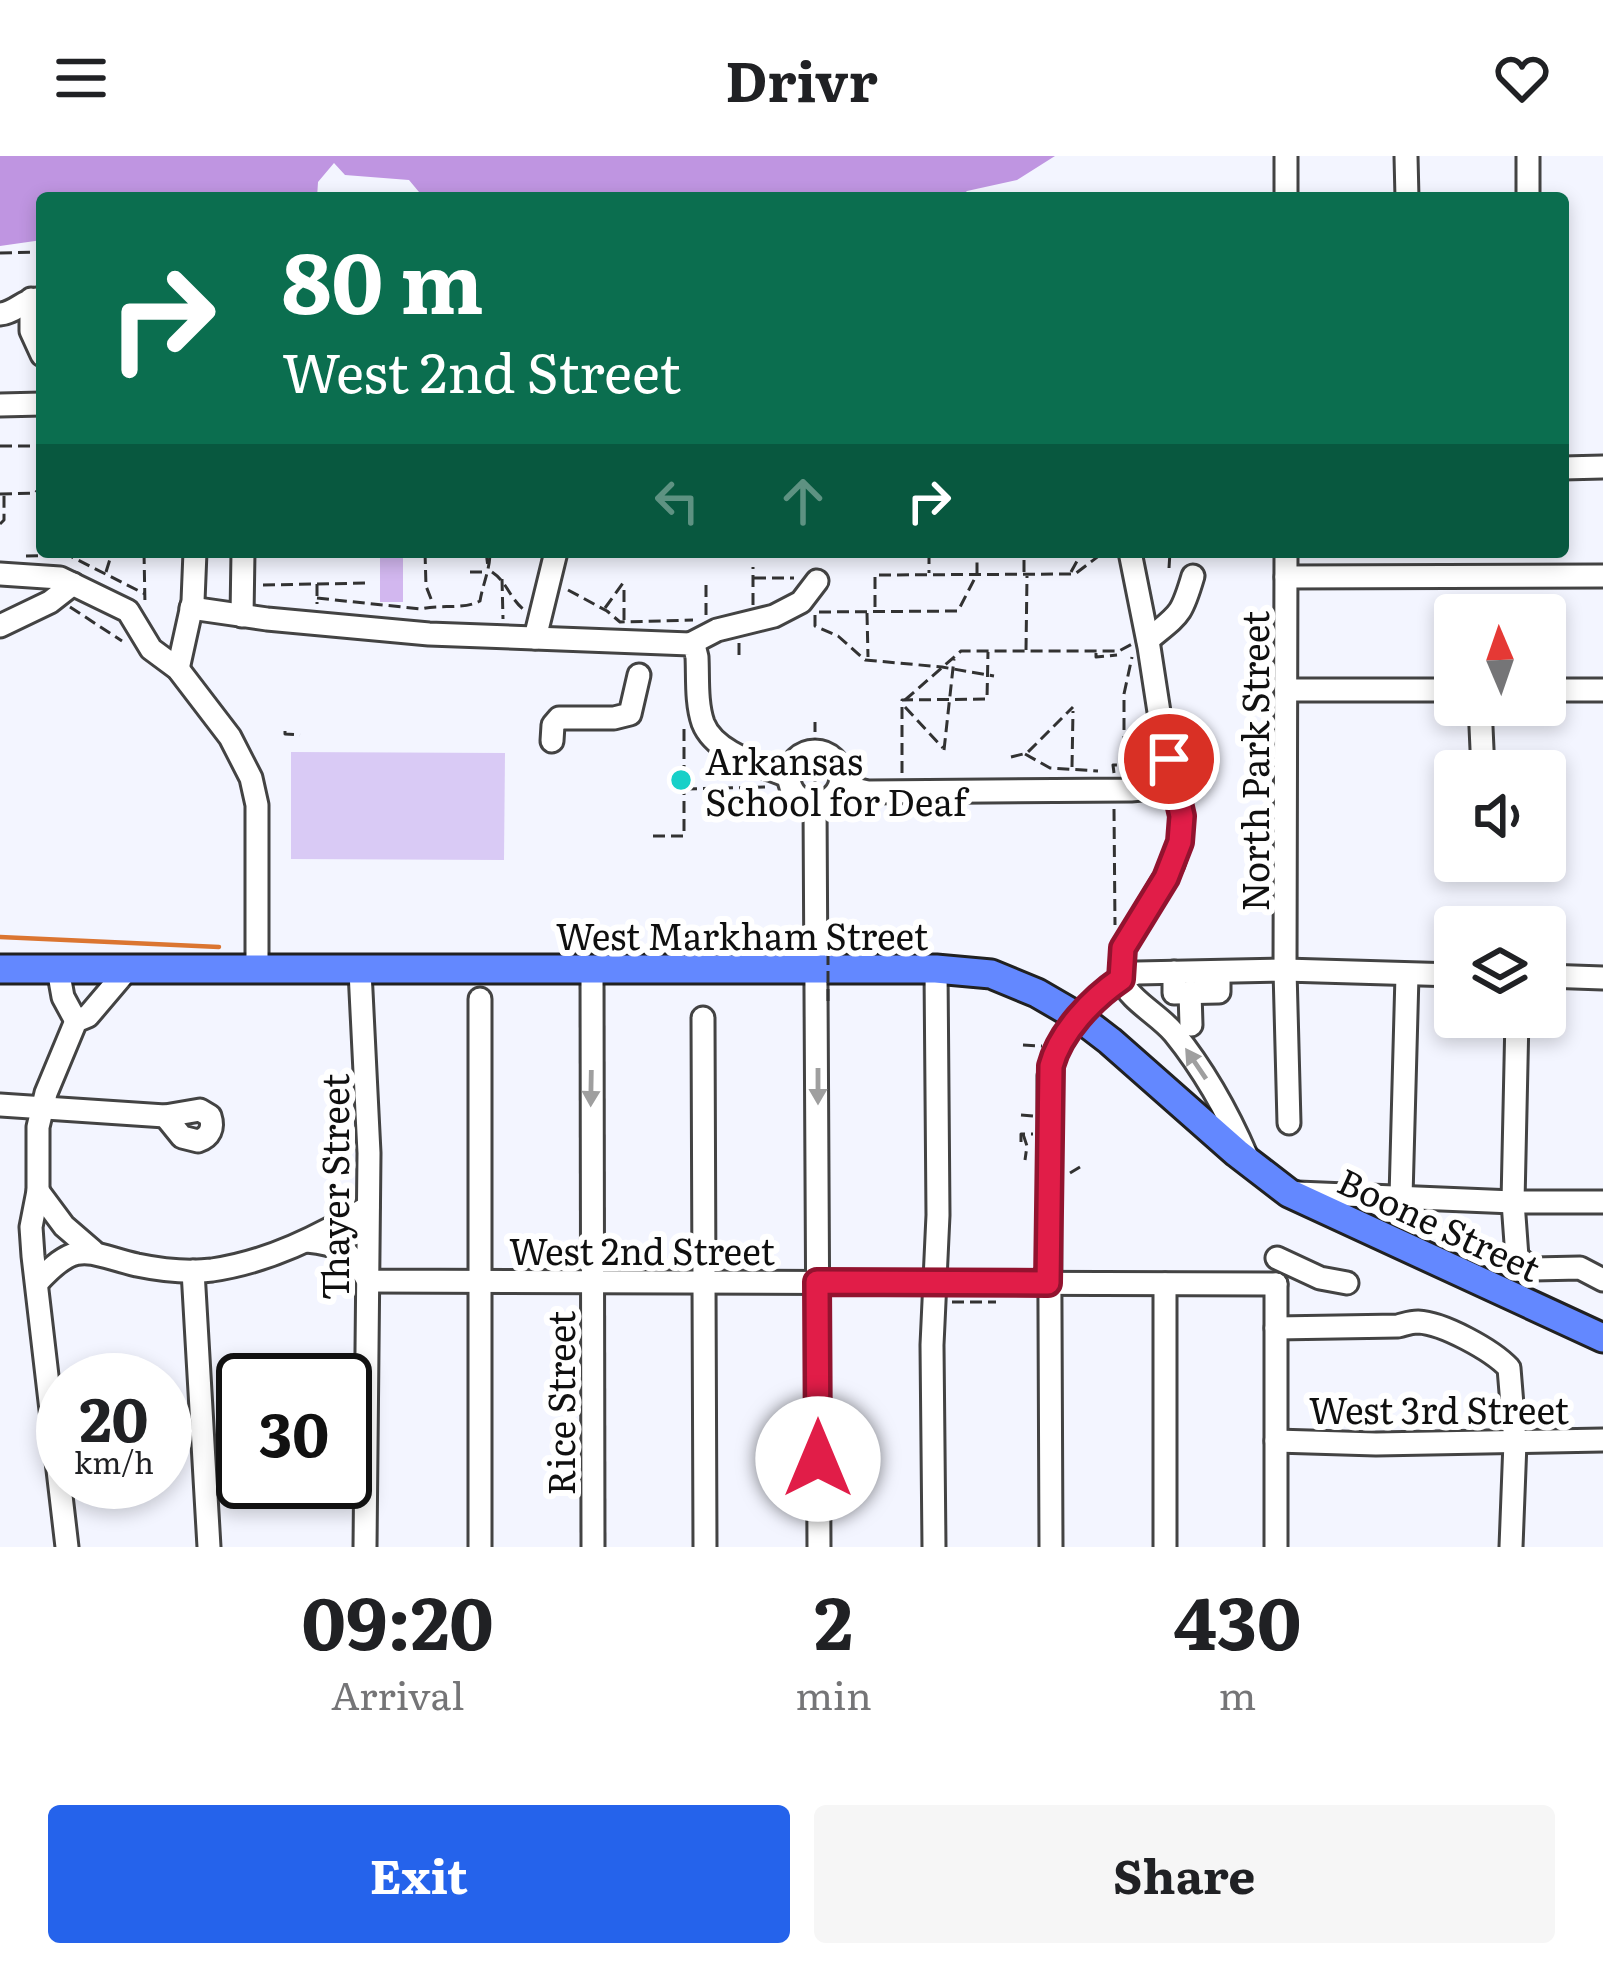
<!DOCTYPE html>
<html lang="en">
<head>
<meta charset="utf-8">
<style>
  body { margin:0; font-family:Literata,serif; background:#f6f6f6; color:#202124; height:100vh; display:flex; flex-direction:column; font-size:45px; white-space:nowrap }
  * { box-sizing:border-box; margin:0 }
  p { font-size:39px; color:#757577 }
  .icon { flex:none; width:66px; height:66px; fill:none; stroke:currentColor; stroke-width:2; stroke-linecap:round; stroke-linejoin:round }
  .map { position:relative; height:1391px; overflow:hidden }
  .sheet { display:flex; flex-direction:column; background:#fff; flex:1 }
  .sheet>* { flex:none }
  .top-card { position:absolute; left:36px; top:36px; width:1533px; height:366px; border-radius:12px; box-shadow:0 6px 18px #0003; background:#0b6e4f; color:#fff; overflow:hidden }
  .needle { width:78px; rotate:358deg }
  .buttons { position:absolute; left:1434px; top:438px; display:grid; gap:24px }
  .buttons a { display:grid; place-items:center; width:132px; height:132px; border-radius:12px; background:#fff; box-shadow:0 6px 18px #0003; font-size:60px }
  .speed { position:absolute; left:36px; top:1197px; display:flex; gap:24px; font-size:60px; font-weight:700; text-align:center }
  .speed>* { display:grid; place-content:center; width:156px; height:156px; border-radius:50%; background:#fff; box-shadow:0 6px 18px #0003; line-height:1 }
  .speed small { font-size:30px; font-weight:400 }
  .speed .limit { border:6px solid #111; border-radius:18px; background:#fff; color:#111 }
  .pin { position:absolute; display:grid; place-items:center; width:102px; height:102px; color:#fff; margin:-51px; border:6px solid #fff; border-radius:50%; box-shadow:0 3px 12px #0007 }
  .me { position:absolute; width:132px; margin:-66px; rotate:0deg; stroke-linejoin:round; filter:drop-shadow(0 0 9px #0008) }
  .turn { display:flex; align-items:center; gap:42px; height:252px; padding:0 48px; font-size:54px }
  .turn .icon { width:156px; height:156px; stroke-width:2.5 }
  .turn b { display:block; font-size:84px; line-height:102px }
  .lanes { display:flex; align-items:center; height:114px; padding:0 48px; background:#0003; justify-content:center; gap:60px; direction:ltr }
  .lanes .off { opacity:.35 }
  .eta { display:flex; justify-content:space-evenly; align-items:center; height:204px; text-align:center }
  .eta b { font-size:72px; font-weight:700; line-height:84px }
  .primary-button { display:flex; gap:24px; margin-top:auto; padding:24px 48px }
  .primary-button a { flex:1; height:138px; border-radius:12px; background:#2563eb; color:#fff; font-size:48px; font-weight:700; line-height:138px; text-align:center }
  .primary-button a+a { background:#f6f6f6; color:#202124 }
  header { display:flex; justify-content:space-between; align-items:center; height:156px; padding:0 48px; background:#fff; font-size:54px; font-weight:700 }
  .map>svg:first-child { display:block }
  .green { fill:#d2b7ef }
  .forest { fill:#bf95e1 }
  .pitch { fill:#d9caf5 }
  .lines { fill:none; stroke-linecap:round; stroke-linejoin:round }
  .stream { stroke:#db7531; stroke-width:4.5 }
  .minor-casing { stroke:#434343; stroke-width:27 }
  .major-casing { stroke:#212121; stroke-width:33 }
  .path { stroke:#323232; stroke-width:3; stroke-dasharray:12 6; stroke-linecap:butt }
  .minor { stroke:#fff; stroke-width:21 }
  .major { stroke:#6388ff; stroke-width:27 }
  .path-bridge { stroke:#323232; stroke-width:3; stroke-dasharray:12 6; stroke-linecap:butt }
  .oneway { fill:#9f9f9f }
  .route-casing { stroke:#92132f; stroke-width:30 }
  .route { stroke:#e11d48; stroke-width:21 }
  .poi-dot { fill:#18d0c8; stroke:#fff; stroke-width:4.5 }
  .labels { text-anchor:middle; dominant-baseline:central; stroke-width:12; stroke-linejoin:round; paint-order:stroke }
  .poi-label { font-size:36px; fill:#101010; stroke:#fff; text-anchor:start }
  .street-label { font-size:36px; fill:#101010; stroke:#fff }
</style>
</head>
<body>
<header><svg class="icon" aria-label="menu" viewBox="0 0 24 24"><path d="M4 6h16M4 12h16M4 18h16"/></svg>Drivr<svg class="icon" aria-label="heart" viewBox="0 0 24 24"><path d="M12 20l-8-8c-3-5 5-10 8-4 3-6 11-1 8 4z"/></svg></header>
<div class="map">
<svg width="1603" height="1391" viewBox="0 0 1603 1391">
  <rect width="100%" height="100%" fill="#f3f5ff"/>
  <path class="green" d="M380,400L403,402V446H380Z"/>
  <path class="forest" d="M0,0H1055L1017,24L967,35L959,42H424L409,24L345,19L334,7L318,26L317,42H42V84L0,90Z"/>
  <path class="pitch" d="M291,596L505,597L504,704L291,703Z"/>
  <g class="lines">
    <path class="stream" d="M0,781L219,791"/>
    <defs>
      <g id="minor">
        <path d="M1406,0L1407,42"/>
        <path d="M1286,42V0"/>
        <path d="M1528,42V0"/>
        <path d="M31,143V175L42,199"/>
        <path d="M0,158C15,157 23,144 37,143"/>
        <path d="M0,249L42,248"/>
        <path d="M1563,312L1603,311"/>
        <path d="M1286,396L1285,814L1289,967"/>
        <path d="M0,418L60,422L128,455L151,493L178,513L230,581L251,622L257,649V814"/>
        <path d="M1286,421L1603,420"/>
        <path d="M191,452L267,463L429,478L690,488L695,493L697,501C698,521 696,547 703,567C715,598 762,609 790,621"/>
        <path d="M242,460L243,396"/>
        <path d="M0,470L50,446L73,428"/>
        <path d="M535,482L556,396"/>
        <path d="M1148,484C1179,458 1181,461 1193,420"/>
        <path d="M690,488L717,474L774,460L801,446L817,425"/>
        <path d="M178,513L193,445L195,396"/>
        <path d="M1286,534H1455"/>
        <path d="M1545,534H1603"/>
        <path d="M1480,549L1483,615"/>
        <path d="M552,585L553,569L559,562H614L630,558L639,519"/>
        <circle cx="815" cy="621" r="26"/>
        <path d="M840,630L868,636L1131,634L1175,630"/>
        <path d="M815,647L819,1391"/>
        <path d="M58,813L63,841L76,865"/>
        <path d="M360,815L369,997L365,1391"/>
        <path d="M592,815L593,1391"/>
        <path d="M1174,816V837L1219,836V816"/>
        <path d="M1545,820L1603,822"/>
        <path d="M1121,823L1123,792L1173,708L1180,686L1182,660L1163,582L1149,491L1130,396"/>
        <path d="M1121,823C1130,845 1158,858 1174,877C1204,914 1228,957 1247,1001"/>
        <path d="M1190,836L1191,869"/>
        <path d="M1517,861L1513,1046L1517,1101L1533,1113L1580,1112L1603,1124"/>
        <path d="M703,862L705,1391"/>
        <path d="M0,949L165,960"/>
        <path d="M200,954L210,960C214,972 210,981 198,985L182,981L165,960Z"/>
        <path d="M38,1035L64,1070L93,1095"/>
        <path d="M1298,1037L1513,1046H1603"/>
        <path d="M1401,1041L1407,819"/>
        <path d="M307,1085C339,1088 352,1095 368,1125L1276,1128"/>
        <path d="M1277,1102L1320,1122L1347,1127"/>
        <path d="M193,1115L209,1391"/>
        <path d="M37,1127C78,1082 86,1097 137,1109C161,1114 187,1117 212,1114C268,1106 320,1080 368,1051"/>
        <path d="M1165,1128V1391"/>
        <path d="M1276,1172L1398,1170C1406,1168 1410,1166 1418,1166C1443,1167 1492,1194 1509,1212L1515,1286L1511,1391"/>
        <path d="M1276,1285L1376,1288L1603,1284"/>
        <path d="M67,1391L33,1100L31,1071L38,1035V971L46,937L76,865L88,860L127,814"/>
        <path d="M480,1391V843"/>
        <path d="M934,1391L932,1189L938,1059L936,813"/>
        <path d="M1051,1391L1049,920C1055,882 1099,827 1137,817L1285,814L1455,819"/>
        <path d="M1276,1391V1128"/>
      </g>
      <path id="major" d="M0,813H936L991,818L1037,837L1080,862L1110,885L1237,997L1289,1037L1603,1182"/>
    </defs>
    <use href="#minor" class="minor-casing"/>
    <use href="#major" class="major-casing"/>
    <g class="path">
      <path d="M0,97L42,96"/>
      <path d="M0,290H42"/>
      <path d="M0,338L35,337L39,333V289"/>
      <path d="M0,368L4,364V338"/>
      <path d="M144,396L145,449"/>
      <path d="M425,396L426,430L433,448"/>
      <path d="M486,396L488,411"/>
      <path d="M929,396V417"/>
      <path d="M26,400L68,399L145,438"/>
      <path d="M1169,412L1170,396"/>
      <path d="M106,416L110,403"/>
      <path d="M470,416H487"/>
      <path d="M492,416C507,426 509,441 523,453"/>
      <path d="M1024,416V396"/>
      <path d="M1071,416L1082,396"/>
      <path d="M754,422H794"/>
      <path d="M502,423L503,463"/>
      <path d="M317,428V448"/>
      <path d="M263,429L368,427"/>
      <path d="M706,429V459"/>
      <path d="M568,434L607,455L620,466L693,464"/>
      <path d="M624,434V466"/>
      <path d="M317,442L421,453C440,448 463,454 480,445C483,427 490,414 490,396"/>
      <path d="M753,449V411"/>
      <path d="M70,451L122,485"/>
      <path d="M875,451V419L1075,418L1104,396"/>
      <path d="M605,452L623,427"/>
      <path d="M819,456L958,455L977,418V396"/>
      <path d="M867,457L868,501"/>
      <path d="M815,459V470L838,480L865,504L942,511L994,520"/>
      <path d="M739,487V499"/>
      <path d="M1026,494L1027,420"/>
      <path d="M1096,497V501L1117,499"/>
      <path d="M905,544L961,495H1119L1132,488"/>
      <path d="M905,551L943,592"/>
      <path d="M285,575V578L300,579"/>
      <path d="M944,594L954,503"/>
      <path d="M1025,598L1050,612L1098,615"/>
      <path d="M1011,601L1027,597L1073,551"/>
      <path d="M1072,611L1073,555"/>
      <path d="M902,617V544L987,543L988,496"/>
      <path d="M1114,617L1113,609H1124V538L1132,501"/>
      <path d="M815,630V566"/>
      <path d="M685,633L765,631"/>
      <path d="M1114,653L1115,769"/>
      <path d="M653,680H684V572"/>
      <path d="M1023,889L1042,890"/>
      <path d="M1021,959L1033,960"/>
      <path d="M1023,978L1027,990L1025,1004"/>
      <path d="M1021,986V978H1033"/>
      <path d="M1070,1017L1080,1011"/>
      <path d="M952,1146H996"/>
    </g>
    <use href="#minor" class="minor"/>
    <use href="#major" class="major"/>
    <path class="path-bridge" d="M828,845V791"/>
  </g>
  <defs><path id="oneway-solid" d="M-6-.8H1V-3.2L6.5 0L1 3.2V.8H-6Z" transform="scale(3)"/></defs>
  <g class="oneway">
    <use href="#oneway-solid" transform="translate(1196 908) rotate(-124)"/>
    <use href="#oneway-solid" transform="translate(818 930) rotate(90)"/>
    <use href="#oneway-solid" transform="translate(591 932) rotate(91)"/>
  </g>
  <g class="lines">
    <defs>
      <path id="route" d="M818,1303L817,1126L1048,1127L1051,910C1060,876 1092,843 1121,823L1123,792L1166,722L1180,686L1182,660L1169,603"/>
    </defs>
    <use href="#route" class="route-casing"/>
    <use href="#route" class="route"/>
  </g>
  <circle class="poi-dot" cx="681" cy="624" r="12"/>
  <g class="labels">
    <g class="poi-label">
      <text x="705" y="603">Arkansas<tspan x="705" dy="41">School for Deaf</tspan></text>
    </g>
    <g class="street-label">
      <text transform="translate(1253 605) rotate(-90)">North Park Street</text>
      <text x="742" y="778">West Markham Street</text>
      <text transform="translate(333 1031) rotate(-90)">Thayer Street</text>
      <text transform="translate(1440 1067) rotate(25)">Boone Street</text>
      <text x="642" y="1093">West 2nd Street</text>
      <text transform="translate(559 1247) rotate(-90)">Rice Street</text>
      <text x="1439" y="1252">West 3rd Street</text>
    </g>
  </g>
</svg>
<div class="buttons">
<a><svg class="needle" viewBox="-14 -14 28 28"><path d="M0-13l5 13h-10z" fill="#e53935"/><path d="M0 13l5-13h-10z" fill="#757577"/></svg></a>
<a><svg class="icon" aria-label="sound" viewBox="0 0 24 24"><path d="M4 9h4l5-4v14l-5-4H4zM17 9q2 3 0 6"/></svg></a>
<a><svg class="icon" aria-label="layers" viewBox="0 0 24 24"><path d="M12 4l9 5-9 5-9-5zM3 14l9 5 9-5"/></svg></a>
</div>
<div class="speed"><div>20<small>km/h</small></div><div class="limit">30</div></div>
<div class="pin" style="left:1169px;top:603px;background:#d93025"><svg class="icon" aria-label="arrive" viewBox="0 0 24 24"><path d="M6 21V4h12l-3 4 3 4H6"/></svg></div>
<svg class="me" style="left:818px;top:1303px" viewBox="-20 -20 40 40"><circle r="19" fill="#fff"/><path d="M0-13L10 11 0 6-10 11z" fill="#e11d48"/></svg>
<div class="top-card">
<div class="turn"><svg class="icon" aria-label="right" viewBox="0 0 24 24"><path d="M7 20v-9h11M14 6l5 5-5 5"/></svg><div><b>80 m</b>West 2nd Street</div></div>
<div class="lanes"><svg class="icon off" aria-label="left" viewBox="0 0 24 24"><path d="M17 20v-9H6M10 6l-5 5 5 5"/></svg><svg class="icon off" aria-label="ahead" viewBox="0 0 24 24"><path d="M12 20V5M6 11l6-6 6 6"/></svg><svg class="icon" aria-label="right" viewBox="0 0 24 24"><path d="M7 20v-9h11M14 6l5 5-5 5"/></svg></div>
</div>
</div>
<section class="sheet">
<div class="eta">
<div><b>09:20</b><p>Arrival</p></div>
<div><b>2</b><p>min</p></div>
<div><b>430</b><p>m</p></div>
</div>
<div class="primary-button"><a>Exit</a><a>Share</a></div>
</section>
</body>
</html>
